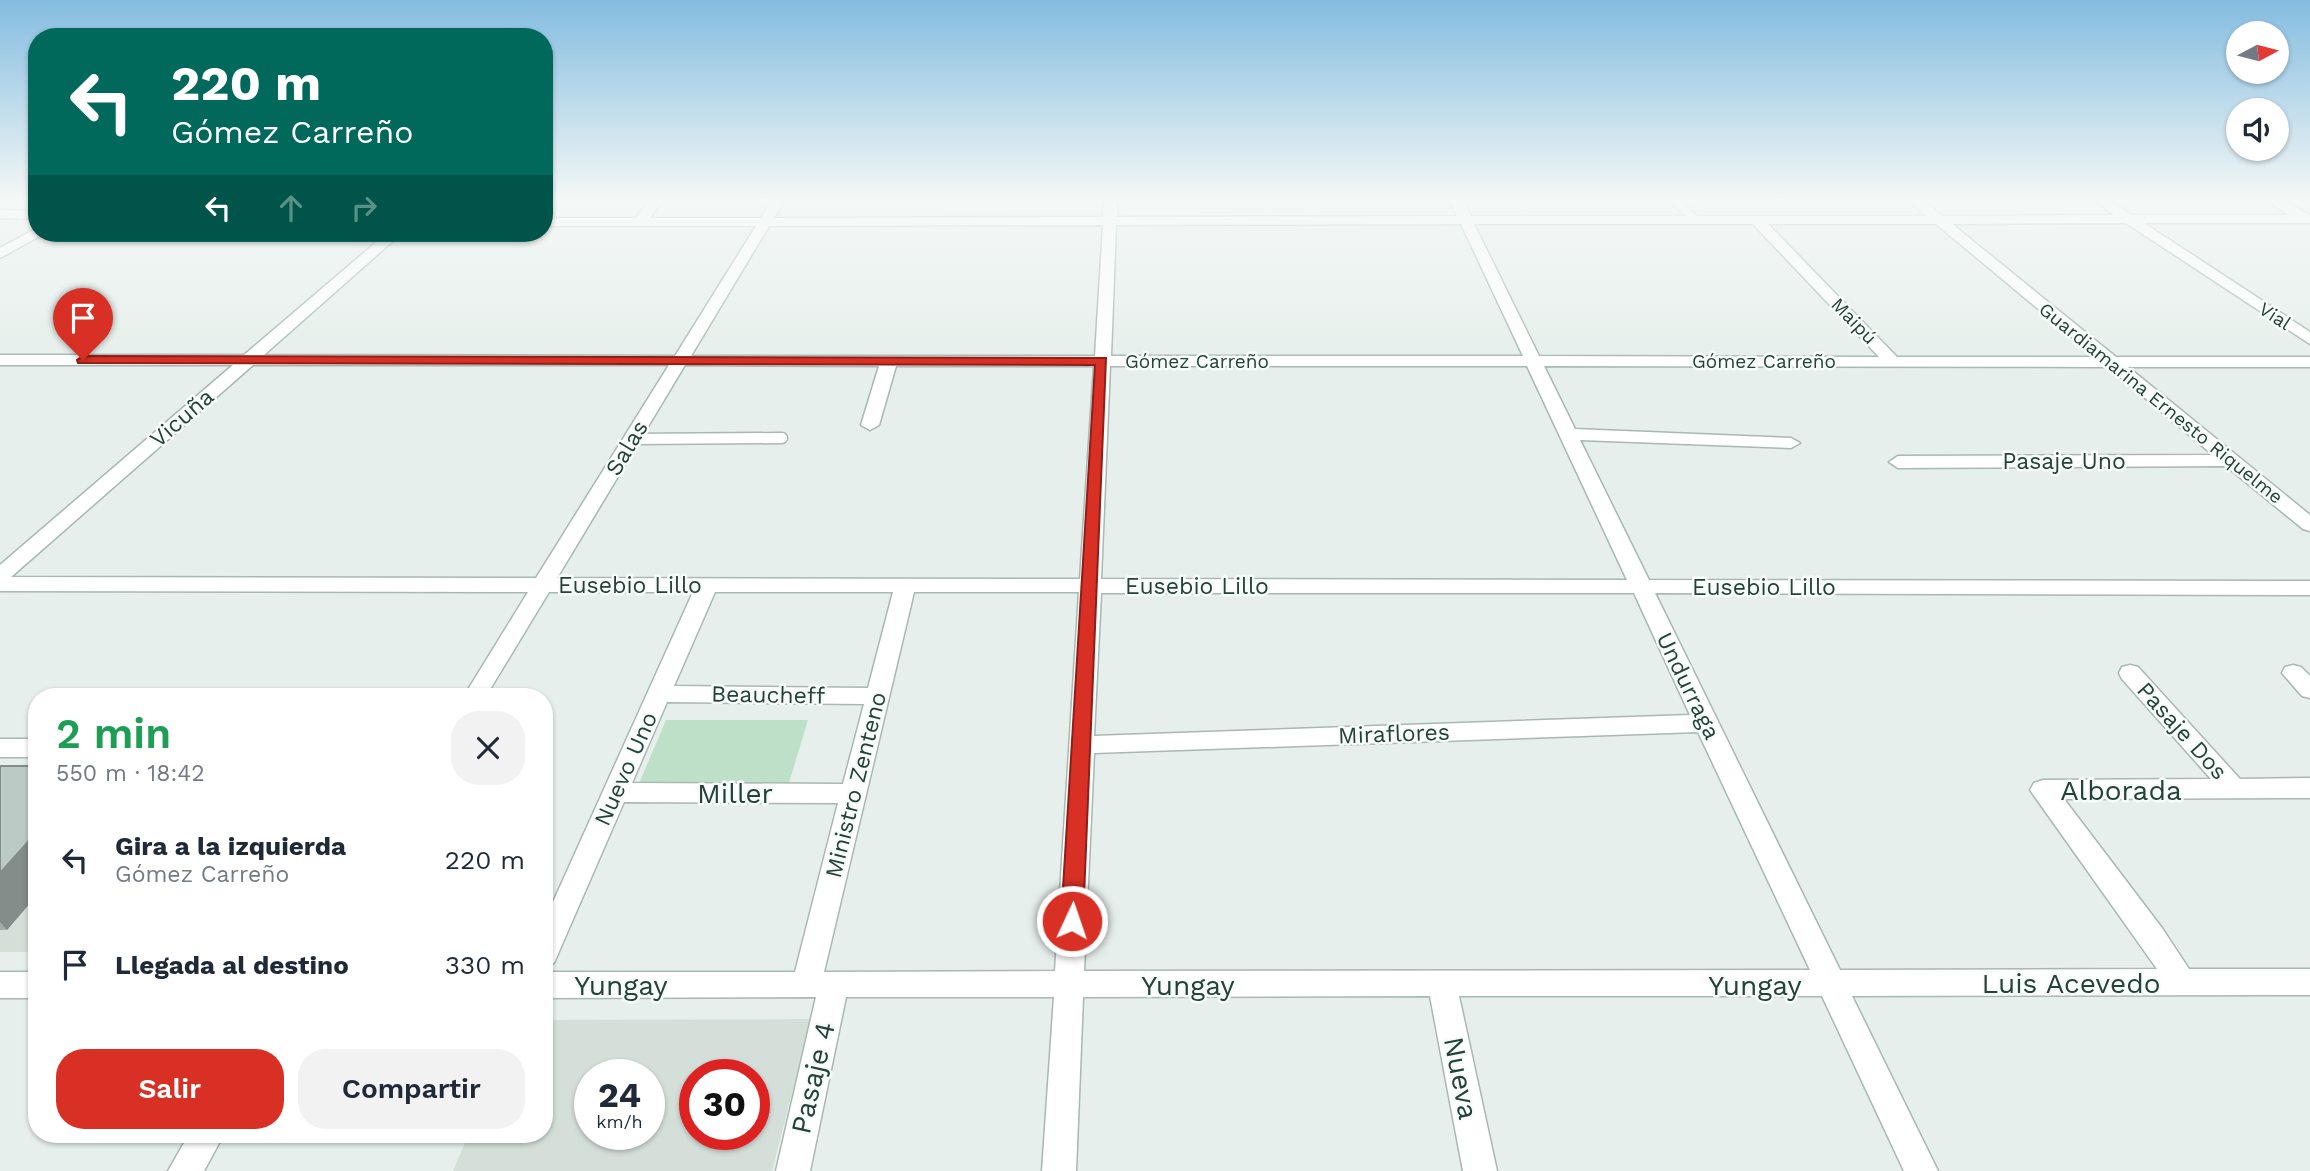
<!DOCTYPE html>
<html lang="es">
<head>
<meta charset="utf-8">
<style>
  body { margin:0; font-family:"Work Sans",sans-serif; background:#f2f2f3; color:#1f2937; height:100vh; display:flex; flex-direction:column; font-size:26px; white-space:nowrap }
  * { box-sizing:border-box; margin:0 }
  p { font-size:23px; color:#747a83 }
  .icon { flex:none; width:38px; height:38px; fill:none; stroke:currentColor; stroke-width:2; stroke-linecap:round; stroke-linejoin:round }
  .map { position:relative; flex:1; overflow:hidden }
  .drawer { position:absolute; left:28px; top:688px; width:525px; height:455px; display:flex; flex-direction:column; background:#fff; border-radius:28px; box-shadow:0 2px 5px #0004 }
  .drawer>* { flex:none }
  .hud { position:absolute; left:28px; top:28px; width:525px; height:214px; border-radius:28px; box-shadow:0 2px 5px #0004; background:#00695c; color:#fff; overflow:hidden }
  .needle { width:46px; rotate:83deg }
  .buttons { position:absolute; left:2226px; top:21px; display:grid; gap:14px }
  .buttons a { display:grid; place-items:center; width:63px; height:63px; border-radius:50%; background:#fff; box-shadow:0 2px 5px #0004; font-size:35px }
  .speed { position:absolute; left:574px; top:1059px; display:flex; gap:14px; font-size:35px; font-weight:700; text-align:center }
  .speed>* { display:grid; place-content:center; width:91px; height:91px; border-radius:50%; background:#fff; box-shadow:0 2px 5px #0004; line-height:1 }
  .speed small { font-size:18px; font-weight:400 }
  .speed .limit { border:10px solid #d22; background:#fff; color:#111 }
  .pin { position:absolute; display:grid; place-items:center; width:60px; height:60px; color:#fff; margin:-72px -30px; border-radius:50% 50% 50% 0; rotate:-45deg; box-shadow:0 0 7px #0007 }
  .pin .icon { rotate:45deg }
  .me { position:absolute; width:77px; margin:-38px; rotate:3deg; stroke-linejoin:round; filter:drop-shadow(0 0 5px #0008) }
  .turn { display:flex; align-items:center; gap:24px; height:147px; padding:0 28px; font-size:32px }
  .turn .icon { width:91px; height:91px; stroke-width:2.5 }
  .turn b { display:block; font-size:49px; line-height:60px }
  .lanes { display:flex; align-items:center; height:66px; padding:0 28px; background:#0003; justify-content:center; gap:35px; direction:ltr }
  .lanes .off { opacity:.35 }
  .round { display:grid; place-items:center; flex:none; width:74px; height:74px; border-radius:28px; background:#f2f2f3 }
  .summary { display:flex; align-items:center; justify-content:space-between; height:119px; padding:0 28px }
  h1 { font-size:42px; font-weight:600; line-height:52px; color:#1e9e55 }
  .button { display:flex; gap:14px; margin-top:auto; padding:14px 28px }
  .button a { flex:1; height:80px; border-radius:28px; background:#d93025; color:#fff; font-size:28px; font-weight:600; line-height:80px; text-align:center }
  .button a+a { background:#f2f2f3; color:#1f2937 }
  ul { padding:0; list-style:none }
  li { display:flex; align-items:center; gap:21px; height:105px; padding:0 28px }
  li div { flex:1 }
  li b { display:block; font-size:26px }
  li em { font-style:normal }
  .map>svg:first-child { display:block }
  .built { fill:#d4dfda; fill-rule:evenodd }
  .green { fill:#bfe0c8 }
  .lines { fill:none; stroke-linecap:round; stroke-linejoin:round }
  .lane-far1-casing { stroke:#a8b8b2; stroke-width:10 }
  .lane-casing { stroke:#a8b8b2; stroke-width:13 }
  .street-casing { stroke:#a8b8b2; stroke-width:3 }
  .lane-far1 { stroke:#fff; stroke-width:7 }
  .lane { stroke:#fff; stroke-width:10 }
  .street { fill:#fff; fill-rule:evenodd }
  .wall { fill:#a1aea9 }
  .shaded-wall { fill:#838d89 }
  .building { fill:#bbcac4; stroke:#838d89; stroke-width:2 }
  .route { fill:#d93025; stroke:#8d1f18; stroke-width:2 }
  .labels { text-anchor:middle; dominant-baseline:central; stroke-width:5; stroke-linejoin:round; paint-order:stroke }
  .far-street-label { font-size:19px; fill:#24423a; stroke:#f7fbf9 }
  .street-label { font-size:23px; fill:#24423a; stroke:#f7fbf9 }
  .near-street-label { font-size:28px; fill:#24423a; stroke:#f7fbf9 }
</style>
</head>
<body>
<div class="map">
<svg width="2310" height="1171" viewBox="0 0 2310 1171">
  <rect width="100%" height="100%" fill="#e6efeb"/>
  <g class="built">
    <rect x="0" y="767" width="37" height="185"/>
    <path d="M811,1019L772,1171H453L469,1134H544V1020ZM590,1074H649V1134H590ZM695,1074H754V1134H695Z"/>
  </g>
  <path class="green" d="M666,720H808L788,786H638Z"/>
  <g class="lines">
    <defs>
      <path id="lane-far1" d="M1673,200L1693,217"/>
      <path id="lane" d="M633,439L782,438"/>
      <g id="street">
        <path d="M650,200H663L650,218H761L771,200H784L774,218L1103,217L1104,200H1117V217L1457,216L1450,200H1463L1471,216H1926L1909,200H1923L1942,216L2114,215L2094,200H2109L2132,215H2289L2266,200H2282L2310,215V223H2144L2310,332V344L2126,223L1952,224L2116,357H2310V367H2128L2310,515V531L2303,529L2226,466L1898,468L1889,462L1898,456L2213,455L2108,367L1544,366L1575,429L1791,438L1800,443L1791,448L1580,440L1649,580L2310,581V595L1655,593L1840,970L2157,969L2030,790L2034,783L2043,780L2211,779L2122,679L2119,673L2122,667L2130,665L2138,667L2240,779L2310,778V798L2064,799L2162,928L2189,969H2310V995L1852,996L1938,1171H1904L1822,996H1459L1497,1171H1463L1430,996L1083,997L1076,1171H1042L1054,997H846L810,1171H776L816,997L544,998V972H795L838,803L624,802L554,963L544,966V922L693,592H549L486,696H464L528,592L0,591V565L233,365H0V355H244L387,233H402L264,355L675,356L756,226H544V218H636ZM1461,224L1523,356H1111L1116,225ZM1474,224H1753L1879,357L1539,356ZM1768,224H1936L2096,357H1897ZM1103,225L1095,356H691L769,226ZM253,365H669L536,578L11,577ZM685,365L879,366L861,425L870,430L879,425L896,366H1094L1080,579L557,578ZM1110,366H1527L1627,580L1101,579ZM715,592H893L868,688L674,686ZM914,592H1079L1055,971L824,972ZM1101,593H1634L1690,715L1094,736ZM667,702L864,704L843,784L632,783ZM1698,732L1810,970L1084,971L1094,753Z"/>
        <path d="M0,210L37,211V219L0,218Z"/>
        <path d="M37,228V233H43L42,235L0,258V248Z"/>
        <path d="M2293,665L2301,667L2310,676V698L2302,696L2282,673L2285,667Z"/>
        <rect x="0" y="739" width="37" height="18"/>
        <rect x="0" y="972" width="37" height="26"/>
        <path d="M189,1134H224L204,1171H168Z"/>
      </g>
    </defs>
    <use href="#lane-far1" class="lane-far1-casing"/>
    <use href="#lane" class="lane-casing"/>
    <use href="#street" class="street-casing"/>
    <use href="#lane-far1" class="lane-far1"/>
    <use href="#lane" class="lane"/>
    <use href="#street" class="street"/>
  </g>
  <path class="wall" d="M0,766H37V895L7,930H0Z"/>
  <path class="shaded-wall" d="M37,832V895L7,930L0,922V873Z"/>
  <path class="building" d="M0,766H37V832L0,873Z"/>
  <linearGradient id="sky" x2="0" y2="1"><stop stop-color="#84bce0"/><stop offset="0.55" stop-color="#f4f8f6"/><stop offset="1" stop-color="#f4f8f6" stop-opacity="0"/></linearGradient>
  <rect width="2310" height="364" fill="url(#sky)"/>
  <path class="route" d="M83,356L1106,358L1083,921L1080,927L1072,930L1065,927L1061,921L1095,365L78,363L77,360Z"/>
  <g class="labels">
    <g class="far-street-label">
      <text transform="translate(2275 316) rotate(33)">Vial</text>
      <text transform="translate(1854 321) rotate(46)">Maipú</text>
      <text x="1197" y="361">Gómez Carreño</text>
      <text x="1764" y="361">Gómez Carreño</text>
      <text transform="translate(2161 403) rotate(39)">Guardiamarina Ernesto Riquelme</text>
    </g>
    <g class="street-label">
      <text transform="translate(182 418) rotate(-41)">Vicuña</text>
      <text transform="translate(627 448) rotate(-59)">Salas</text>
      <text x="2064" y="461">Pasaje Uno</text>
      <text x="630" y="585">Eusebio Lillo</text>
      <text x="1197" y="586">Eusebio Lillo</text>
      <text x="1764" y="587">Eusebio Lillo</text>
      <text transform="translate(1688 686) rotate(64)">Undurraga</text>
      <text transform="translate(768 695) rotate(1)">Beaucheff</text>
      <text transform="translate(2182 731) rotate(48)">Pasaje Dos</text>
      <text transform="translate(1394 734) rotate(-2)">Miraflores</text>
      <text transform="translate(626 769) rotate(-66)">Nuevo Uno</text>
      <text transform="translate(856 785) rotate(-76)">Ministro Zenteno</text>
    </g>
    <g class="near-street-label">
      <text x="2121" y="790">Alborada</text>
      <text x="735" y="793">Miller</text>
      <text x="2071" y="983">Luis Acevedo</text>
      <text x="621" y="985">Yungay</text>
      <text x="1188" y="985">Yungay</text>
      <text x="1755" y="985">Yungay</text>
      <text transform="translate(813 1078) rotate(-77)">Pasaje 4</text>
      <text transform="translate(1461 1078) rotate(79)">Nueva</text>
    </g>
  </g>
</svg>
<div class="buttons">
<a><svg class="needle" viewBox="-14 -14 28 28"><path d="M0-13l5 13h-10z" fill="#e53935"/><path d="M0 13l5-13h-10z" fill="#747a83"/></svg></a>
<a><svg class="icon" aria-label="sound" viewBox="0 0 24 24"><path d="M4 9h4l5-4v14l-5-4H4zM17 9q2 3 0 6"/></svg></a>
</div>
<div class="speed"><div>24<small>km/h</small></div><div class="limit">30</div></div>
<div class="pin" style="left:83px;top:360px;background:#d93025"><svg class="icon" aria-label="arrive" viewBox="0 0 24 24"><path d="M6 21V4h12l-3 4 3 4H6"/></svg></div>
<svg class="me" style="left:1072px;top:921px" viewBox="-20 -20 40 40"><circle r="17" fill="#d93025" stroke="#fff" stroke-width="3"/><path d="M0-11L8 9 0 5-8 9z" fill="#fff"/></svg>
<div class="hud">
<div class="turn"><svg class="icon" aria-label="left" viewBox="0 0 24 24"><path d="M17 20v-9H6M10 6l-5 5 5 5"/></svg><div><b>220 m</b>Gómez Carreño</div></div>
<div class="lanes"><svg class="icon" aria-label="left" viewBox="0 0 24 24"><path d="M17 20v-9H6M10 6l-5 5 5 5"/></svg><svg class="icon off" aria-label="ahead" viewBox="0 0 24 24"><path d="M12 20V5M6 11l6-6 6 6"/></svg><svg class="icon off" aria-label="right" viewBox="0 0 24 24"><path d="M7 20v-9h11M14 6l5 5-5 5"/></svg></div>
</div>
<section class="drawer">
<div class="summary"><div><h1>2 min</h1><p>550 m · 18:42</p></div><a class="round"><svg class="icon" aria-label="close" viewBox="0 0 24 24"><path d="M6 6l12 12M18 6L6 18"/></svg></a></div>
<ul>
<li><svg class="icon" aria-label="left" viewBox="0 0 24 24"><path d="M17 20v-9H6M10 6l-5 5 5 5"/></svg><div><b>Gira a la izquierda</b><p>Gómez Carreño</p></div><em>220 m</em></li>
<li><svg class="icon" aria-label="arrive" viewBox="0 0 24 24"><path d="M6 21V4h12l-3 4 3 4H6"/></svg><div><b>Llegada al destino</b></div><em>330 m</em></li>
</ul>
<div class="button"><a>Salir</a><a>Compartir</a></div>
</section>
</div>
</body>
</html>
